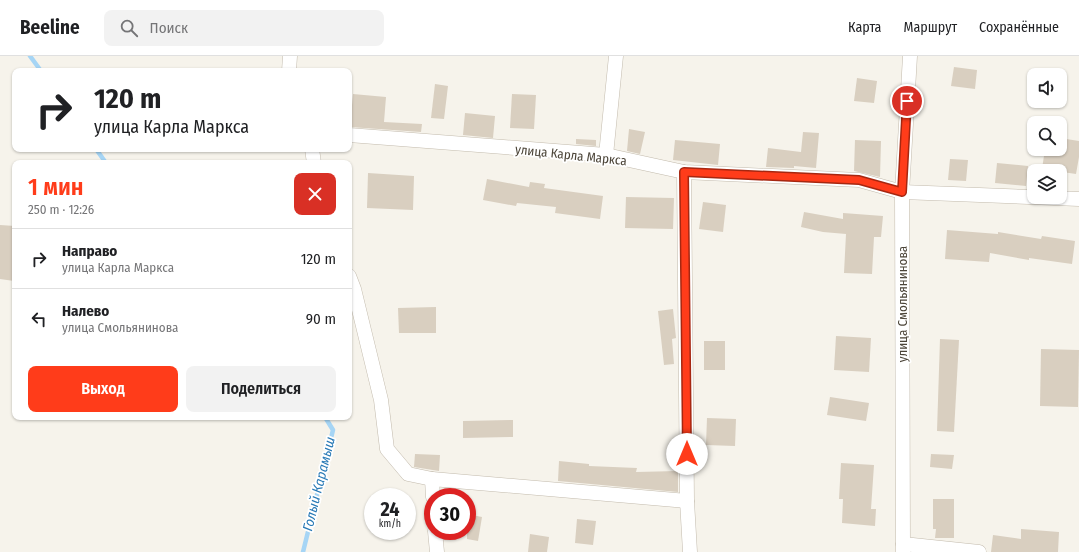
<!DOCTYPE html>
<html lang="ru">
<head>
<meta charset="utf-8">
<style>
  body { margin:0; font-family:"Fira Sans Condensed",sans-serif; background:#f2f2f2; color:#202124; height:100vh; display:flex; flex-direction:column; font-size:15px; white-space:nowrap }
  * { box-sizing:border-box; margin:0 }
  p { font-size:13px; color:#757577 }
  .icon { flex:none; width:22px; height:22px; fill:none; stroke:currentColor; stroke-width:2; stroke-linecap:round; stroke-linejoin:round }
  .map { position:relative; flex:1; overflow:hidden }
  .drawer { position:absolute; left:12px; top:104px; width:340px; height:260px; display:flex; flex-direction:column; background:#fff; border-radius:8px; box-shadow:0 1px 3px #0004 }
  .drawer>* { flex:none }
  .banner { position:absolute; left:12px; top:12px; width:340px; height:84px; border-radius:8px; box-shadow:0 1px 3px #0004; background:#fff; color:#202124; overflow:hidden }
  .tools { position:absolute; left:1027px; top:12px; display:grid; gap:8px }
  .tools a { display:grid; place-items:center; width:40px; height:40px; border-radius:8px; background:#fff; box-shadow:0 1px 3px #0004; font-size:20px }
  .speed { position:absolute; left:364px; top:432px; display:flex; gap:8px; font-size:20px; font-weight:700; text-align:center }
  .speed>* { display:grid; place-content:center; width:52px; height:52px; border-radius:50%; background:#fff; box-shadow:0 1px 3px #0004; line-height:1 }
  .speed small { font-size:10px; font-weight:400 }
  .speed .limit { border:6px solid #d22; background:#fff; color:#111 }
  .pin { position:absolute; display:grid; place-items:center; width:34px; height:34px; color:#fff; margin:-17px; border:2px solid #fff; border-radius:50%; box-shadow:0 1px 4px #0007 }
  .me { position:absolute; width:44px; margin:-22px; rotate:0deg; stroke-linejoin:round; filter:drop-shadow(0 0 3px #0008) }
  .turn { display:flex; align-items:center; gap:14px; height:84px; padding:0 16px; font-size:18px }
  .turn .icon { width:52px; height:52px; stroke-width:2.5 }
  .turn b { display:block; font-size:28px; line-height:34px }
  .round { display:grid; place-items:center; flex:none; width:42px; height:42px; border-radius:8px; background:#f2f2f2 }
  .overview { display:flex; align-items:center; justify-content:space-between; height:68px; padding:0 16px }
  h1 { font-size:24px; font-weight:600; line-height:30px; color:#ff3c1a }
  .button { display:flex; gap:8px; margin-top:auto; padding:8px 16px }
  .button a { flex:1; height:46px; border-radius:8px; background:#ff3c1a; color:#fff; font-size:16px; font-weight:600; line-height:46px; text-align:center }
  .button a+a { background:#f2f2f2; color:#202124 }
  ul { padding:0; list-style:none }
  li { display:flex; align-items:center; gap:12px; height:60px; padding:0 16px; border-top:1px solid #e0e0e0 }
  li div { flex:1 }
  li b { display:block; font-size:15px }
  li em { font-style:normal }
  header { display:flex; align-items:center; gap:24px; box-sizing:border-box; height:56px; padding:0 20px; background:#fff; border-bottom:1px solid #e0e0e0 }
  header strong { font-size:19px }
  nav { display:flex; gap:22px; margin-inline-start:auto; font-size:14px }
  .search { width:280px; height:36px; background:#f2f2f2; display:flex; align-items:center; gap:10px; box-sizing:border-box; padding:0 14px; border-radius:8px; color:#757577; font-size:15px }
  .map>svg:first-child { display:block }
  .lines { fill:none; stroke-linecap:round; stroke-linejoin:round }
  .stream { stroke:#a6d5f5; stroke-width:4.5 }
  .building { fill:#d9cfc0 }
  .street-casing { stroke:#c3bbad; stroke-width:15 }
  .street { stroke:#fff; stroke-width:14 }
  .route-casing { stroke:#a62711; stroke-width:10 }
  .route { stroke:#ff3c1a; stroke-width:7 }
  .labels { text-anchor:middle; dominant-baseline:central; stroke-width:3.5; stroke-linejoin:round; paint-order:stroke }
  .street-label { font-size:13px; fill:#4b4438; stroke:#fff }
  .water-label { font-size:14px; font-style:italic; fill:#297ab6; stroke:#fff }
</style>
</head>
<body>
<header>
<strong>Beeline</strong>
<div class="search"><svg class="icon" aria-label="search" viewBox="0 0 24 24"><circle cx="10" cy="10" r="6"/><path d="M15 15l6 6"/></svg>Поиск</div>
<nav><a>Карта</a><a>Маршрут</a><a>Сохранённые</a></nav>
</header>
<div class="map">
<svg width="1079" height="496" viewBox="0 0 1079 496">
  <rect width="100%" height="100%" fill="#f6f3eb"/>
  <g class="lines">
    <g class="stream">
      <path d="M30,0L41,15"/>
      <path d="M96,93L106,107"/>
      <path d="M303,496L333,374L325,361"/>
    </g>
  </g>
  <g class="building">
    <path d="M954,11L977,14L975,33L951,30Z"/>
    <path d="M857,22L877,25L874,47L854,45Z"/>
    <path d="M435,28L448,30L444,63L431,62Z"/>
    <path d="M353,38L386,41L384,66L422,68L421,76L350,71Z"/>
    <path d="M512,38L536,39L534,73L510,72Z"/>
    <path d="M465,57L495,60L493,82L463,79Z"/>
    <path d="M629,73L645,76L640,98L627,95Z"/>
    <path d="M803,76L819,77L816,112L794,110V112L766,111L768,92L801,96Z"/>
    <path d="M1060,82L1079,85V101L1076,118L1042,113L1045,93H1060Z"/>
    <path d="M576,83L596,84V90L576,88Z"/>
    <path d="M675,84L720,88L718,109L673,104Z"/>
    <path d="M855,84L881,85L880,121L854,115Z"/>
    <path d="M950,103L968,104L966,125L948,124Z"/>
    <path d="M997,107L1028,110L1026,130L995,127Z"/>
    <path d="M368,117L414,120L413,154L367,152Z"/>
    <path d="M487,123L529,131L530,126L545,128L544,132L603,140L600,163L555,157L556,151L517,147L516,150L483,144Z"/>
    <path d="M626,141L674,142L673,173L625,172Z"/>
    <path d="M703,146L726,149L723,176L699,173Z"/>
    <path d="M804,156L843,163V157L883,160L881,181H874L872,218L844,217L846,178L823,176L801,171Z"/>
    <path d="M0,169L15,170L14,225L0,223Z"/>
    <path d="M947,174L998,178V176L1041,183L1042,180L1075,185L1072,208L1029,202V204L990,197L989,206L945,203Z"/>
    <path d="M436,251V277H399L398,252Z"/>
    <path d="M673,253L676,282L672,283L674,308L664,309L658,255Z"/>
    <path d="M836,280L871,282L869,316L834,314Z"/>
    <path d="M940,283L959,284L954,376L937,375Z"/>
    <rect x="704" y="285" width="21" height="29"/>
    <path d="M1041,293L1079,294L1078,351L1040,350Z"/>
    <path d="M830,341L869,347L866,365L827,359Z"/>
    <path d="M707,362L736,363L735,390L706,389Z"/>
    <path d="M513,364V381L463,382V365Z"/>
    <path d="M415,398L440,399L439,415L414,411Z"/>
    <path d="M931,398L954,399L952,413L930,411Z"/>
    <path d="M559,405L589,408V410L637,412L636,416L678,415V436L558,425Z"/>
    <path d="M841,407L874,409L871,453H876L875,470L842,467L843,443H839Z"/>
    <path d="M933,443H954V482H935L936,473H933Z"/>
    <path d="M467,458L482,461L478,485L467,483Z"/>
    <path d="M577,463L596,465L593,489L575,487Z"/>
    <path d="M1021,473L1059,476L1058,496H991L993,479L1021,483Z"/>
    <path d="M530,478L549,481L547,496H528Z"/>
  </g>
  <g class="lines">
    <defs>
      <g id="street">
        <path d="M289,15L290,0"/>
        <path d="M349,79L606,99L684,116L859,124L902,136L1079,143"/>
        <path d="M312,93L314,107"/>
        <path d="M606,99L616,0"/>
        <path d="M684,116L687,445L690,496"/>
        <path d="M349,220L354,233L381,344L387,393L408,418L432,423L687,445"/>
        <path d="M432,423L433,441"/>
        <path d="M435,475L437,496"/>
        <path d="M903,488L979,496"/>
        <path d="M903,496L902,136L910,0"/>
      </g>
    </defs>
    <use href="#street" class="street-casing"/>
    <use href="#street" class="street"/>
  </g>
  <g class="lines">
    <defs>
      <path id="route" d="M687,398L684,116L859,124L902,136L907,45"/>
    </defs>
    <use href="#route" class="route-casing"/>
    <use href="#route" class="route"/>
  </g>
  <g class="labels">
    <g class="street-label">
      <text transform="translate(571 99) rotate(6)">улица Карла Маркса</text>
      <text transform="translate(902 248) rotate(-90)">улица Смольянинова</text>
    </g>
    <g class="water-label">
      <text transform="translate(319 428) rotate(-76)">Голый Карамыш</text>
    </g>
  </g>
</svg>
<div class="tools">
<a><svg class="icon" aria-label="sound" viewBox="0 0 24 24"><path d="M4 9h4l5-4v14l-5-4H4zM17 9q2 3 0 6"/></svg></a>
<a><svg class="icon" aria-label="search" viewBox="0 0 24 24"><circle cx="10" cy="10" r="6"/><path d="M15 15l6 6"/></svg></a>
<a><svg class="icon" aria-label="layers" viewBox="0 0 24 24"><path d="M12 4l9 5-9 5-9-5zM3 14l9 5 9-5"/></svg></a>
</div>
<div class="speed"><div>24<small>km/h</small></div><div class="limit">30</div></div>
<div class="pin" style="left:907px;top:45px;background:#d93025"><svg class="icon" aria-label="arrive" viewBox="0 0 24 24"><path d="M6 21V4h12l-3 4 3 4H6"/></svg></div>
<svg class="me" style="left:687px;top:398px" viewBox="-20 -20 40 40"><circle r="19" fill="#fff"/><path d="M0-13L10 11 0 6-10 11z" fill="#ff3c1a"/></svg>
<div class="banner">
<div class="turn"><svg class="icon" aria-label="right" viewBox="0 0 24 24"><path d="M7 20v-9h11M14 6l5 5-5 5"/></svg><div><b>120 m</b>улица Карла Маркса</div></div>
</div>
<section class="drawer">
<div class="overview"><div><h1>1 мин</h1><p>250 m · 12:26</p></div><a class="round" style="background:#d93025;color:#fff"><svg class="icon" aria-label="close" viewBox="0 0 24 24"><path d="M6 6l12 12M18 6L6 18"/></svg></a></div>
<ul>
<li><svg class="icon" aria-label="right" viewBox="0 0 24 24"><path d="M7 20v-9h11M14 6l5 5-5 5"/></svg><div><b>Направо</b><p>улица Карла Маркса</p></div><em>120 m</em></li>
<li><svg class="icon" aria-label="left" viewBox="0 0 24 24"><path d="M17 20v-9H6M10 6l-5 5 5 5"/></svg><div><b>Налево</b><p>улица Смольянинова</p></div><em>90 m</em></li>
</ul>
<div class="button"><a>Выход</a><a>Поделиться</a></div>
</section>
</div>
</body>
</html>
